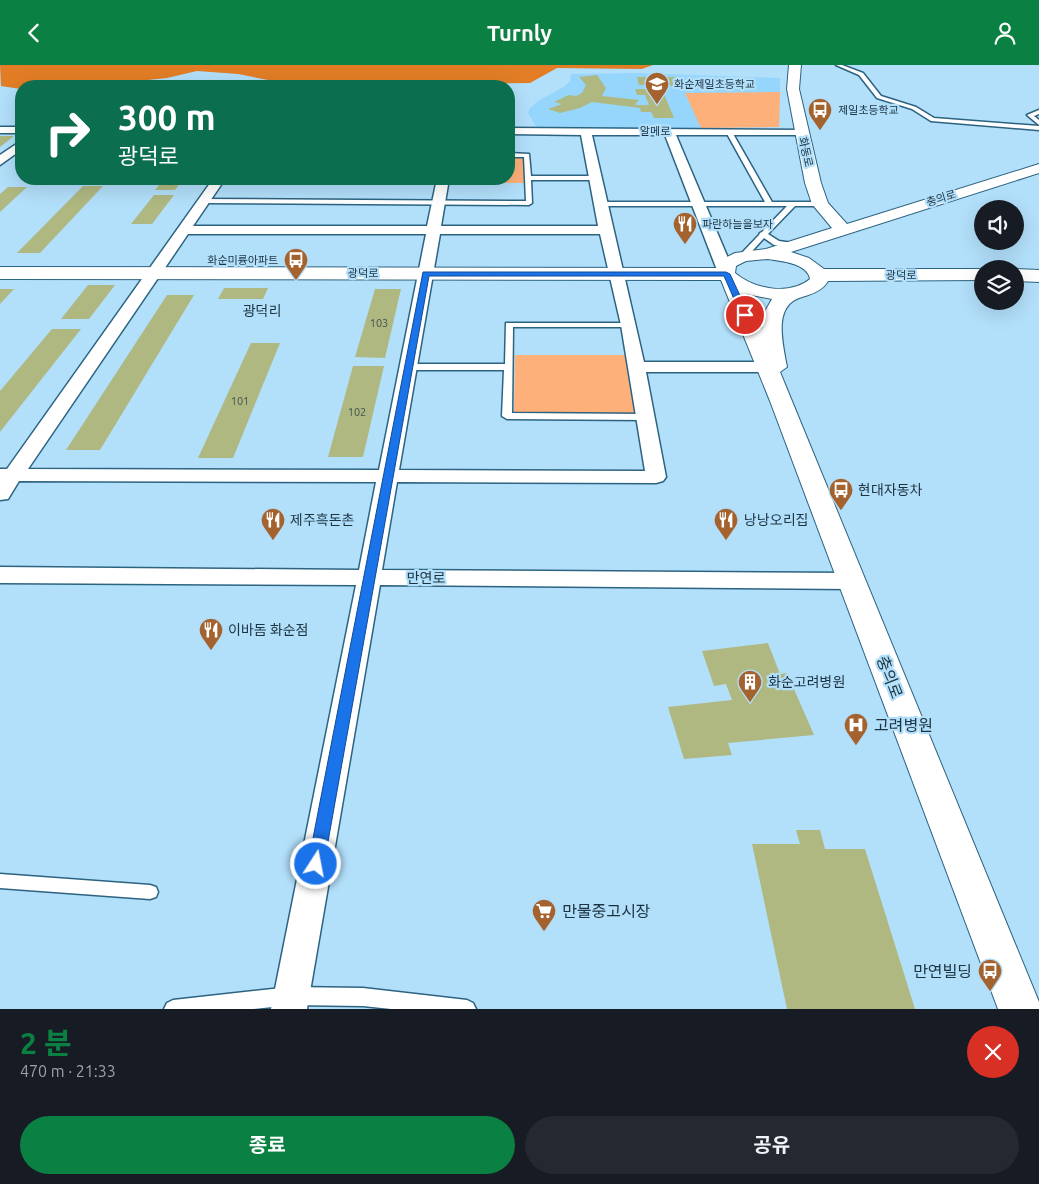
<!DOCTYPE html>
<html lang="ko">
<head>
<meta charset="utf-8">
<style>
  body { margin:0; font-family:Ubuntu,"Noto Sans KR",sans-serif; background:#242831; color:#f1f3f6; height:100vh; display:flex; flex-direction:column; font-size:19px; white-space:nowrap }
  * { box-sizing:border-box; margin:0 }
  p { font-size:16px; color:#9ea1a6 }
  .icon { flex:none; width:28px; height:28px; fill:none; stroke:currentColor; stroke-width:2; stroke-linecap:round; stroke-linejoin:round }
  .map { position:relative; height:944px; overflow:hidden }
  .sheet { display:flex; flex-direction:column; background:#171b24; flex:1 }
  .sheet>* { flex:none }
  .top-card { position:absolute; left:15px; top:15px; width:500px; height:105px; border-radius:20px; box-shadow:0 5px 20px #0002; background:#0b6e4f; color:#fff; overflow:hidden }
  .tools { position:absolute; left:974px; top:135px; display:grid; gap:10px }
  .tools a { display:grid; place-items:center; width:50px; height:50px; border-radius:50%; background:#171b24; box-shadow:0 5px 20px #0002; font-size:25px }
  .pin { position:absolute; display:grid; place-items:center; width:42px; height:42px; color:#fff; margin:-21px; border:2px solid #fff; border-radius:50%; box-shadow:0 1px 5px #0007 }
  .me { position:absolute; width:55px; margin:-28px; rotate:11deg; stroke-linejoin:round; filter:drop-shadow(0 0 4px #0008) }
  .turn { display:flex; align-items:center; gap:18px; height:105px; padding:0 20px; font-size:22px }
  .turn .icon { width:65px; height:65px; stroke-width:2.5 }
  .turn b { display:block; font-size:35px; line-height:42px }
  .round { display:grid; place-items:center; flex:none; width:52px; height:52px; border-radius:26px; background:#242831 }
  .head { display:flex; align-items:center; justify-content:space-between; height:85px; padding:0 20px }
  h1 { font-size:30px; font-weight:700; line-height:38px; color:#0b8043 }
  .action { display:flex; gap:10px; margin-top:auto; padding:10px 20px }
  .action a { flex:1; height:58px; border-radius:30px; background:#0b8043; color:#fff; font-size:20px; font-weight:700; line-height:58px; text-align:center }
  .action a+a { background:#242831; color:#f1f3f6 }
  header { display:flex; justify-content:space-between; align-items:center; height:65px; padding:0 20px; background:#0b8043; color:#fff; font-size:22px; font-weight:700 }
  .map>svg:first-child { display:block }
  .built { fill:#96d6fd }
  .green { fill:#fdb07a }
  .forest { fill:#e27d26 }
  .building { fill:#afb881 }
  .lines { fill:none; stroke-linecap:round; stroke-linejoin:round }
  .service-casing { stroke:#2c6380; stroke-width:3 }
  .minor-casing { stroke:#2c6380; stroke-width:3 }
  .tertiary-casing { stroke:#2c6380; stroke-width:2 }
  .service { fill:#fff; fill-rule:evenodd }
  .minor { fill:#fff; fill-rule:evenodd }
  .tertiary { fill:#fff; fill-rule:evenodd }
  .route { fill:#1a73e8; stroke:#114b97 }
  .labels { text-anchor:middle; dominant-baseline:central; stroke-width:4.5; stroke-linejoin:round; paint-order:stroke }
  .far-poi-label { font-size:11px; fill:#1c3340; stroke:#b2dffa; text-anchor:start }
  .far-street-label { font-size:11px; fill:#1c3340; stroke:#b2dffa }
  .number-label { font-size:11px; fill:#415450 }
  .far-quarter-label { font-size:14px; fill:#1c3340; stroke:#b2dffa }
  .poi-label { font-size:14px; fill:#1c3340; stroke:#b2dffa; text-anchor:start }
  .street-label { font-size:14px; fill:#1c3340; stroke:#b2dffa }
  .near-street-label { font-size:16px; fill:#1c3340; stroke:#b2dffa }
  .near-poi-label { font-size:16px; fill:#1c3340; stroke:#b2dffa; text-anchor:start }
</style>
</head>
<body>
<header><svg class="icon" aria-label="back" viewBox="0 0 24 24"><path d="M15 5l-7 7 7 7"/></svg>Turnly<svg class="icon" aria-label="person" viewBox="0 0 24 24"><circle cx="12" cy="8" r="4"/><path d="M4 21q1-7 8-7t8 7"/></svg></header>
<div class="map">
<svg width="1039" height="944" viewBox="0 0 1039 944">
  <rect width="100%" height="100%" fill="#b2dffa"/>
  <path class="built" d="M637,8L780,13L779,62L538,65L528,48L530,43L538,36L565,21L570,16L571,9Z"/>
  <g class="green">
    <path d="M780,27L779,62L701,63L685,28Z"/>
    <path d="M509,92H524V118H448L449,114H509Z"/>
    <path d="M515,290H626L636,349L514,348Z"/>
  </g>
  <path class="forest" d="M0,0H653L642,4L557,3L530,18L298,21L238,9L197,6L167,13L89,21H21V24L1,21Z"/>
  <g class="building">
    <path d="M597,10L606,23L602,31L639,35L635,40H649L645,30H637L635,24H662L674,53H654L651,47H641L640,43L592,37L580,43L560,48L548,44L562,39L554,37L569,30L576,31L582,28L586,20L579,12Z"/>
    <path d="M637,12H682L686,21L639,20Z"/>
    <path d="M0,71H14L0,82Z"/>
    <path d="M164,114H183L175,125H155Z"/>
    <path d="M83,121H103L40,188H17Z"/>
    <path d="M8,122H27L0,147V129Z"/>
    <path d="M154,130H174L152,159H131Z"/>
    <path d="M88,220H115L89,254H61Z"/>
    <path d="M224,223H268L263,234H218Z"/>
    <path d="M0,224H14L0,239Z"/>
    <path d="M375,224H401L385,293L355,292Z"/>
    <path d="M167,230H194L100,385H66Z"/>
    <path d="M52,264H81L0,367V326Z"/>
    <path d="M251,278H280L233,393H198Z"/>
    <path d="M353,301H384L363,392H328Z"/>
    <path d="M768,578L780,609L787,608L814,670L728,678L732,690L684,694L668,642L732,635L726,619L714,621L702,586Z"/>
    <path d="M796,765H820L825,784H865L915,944H787L752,779H800Z"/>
  </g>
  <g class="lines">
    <defs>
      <g id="service">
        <path d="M836,0H842L863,8L881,31L916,42L934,53L1039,61V65L931,56L912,44L877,33L859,10Z"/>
        <path d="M1039,45V49L1034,51L1039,55V60L1027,50Z"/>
        <path d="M729,65L732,67L772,137H820L823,139L820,141H795L768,169L779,176L799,179V183L774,180L764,173L745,194L738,192L759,170L760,168L762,167L787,141H600L597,139L600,137H765L726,67Z"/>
        <path d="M509,88L529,89L531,111H595L598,113L595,115H531L532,138L529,140L203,138L200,136L203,134L526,136L524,92H509Z"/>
        <path d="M506,258H629L633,260L629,262H513L512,348L646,349L651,352L646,355L507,354L502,351L504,305H408L404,302L408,299H505Z"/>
        <path d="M0,809L150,820L156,822L158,827L156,832L150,834L0,823Z"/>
        <path d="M291,922L363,923L467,935L473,938L476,944H391L363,941L291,940L253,944H164L167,938L173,935Z"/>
      </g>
      <g id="minor">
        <rect x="0" y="62" width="21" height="6"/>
        <path d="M509,63L805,65V69L801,70H676L733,205L725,210L717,205L665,70H592L644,297H767L773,298L776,302L773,306L767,307H646L666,412L663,416L656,418L397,417L382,505L852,508L860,510L864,516L860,522L852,524L380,520L307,944H271L356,520L0,518V502L359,505L376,417L19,416L8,434L0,435V404H7L213,114H225L193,161H427L437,114H449L441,161H598L581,70L509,69ZM188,169H426L379,405L28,404ZM440,169H600L621,260L645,406L399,405Z"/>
        <path d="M21,76V85L0,100V90Z"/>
      </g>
      <g id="tertiary">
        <path d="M789,0H801L799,24L821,118L828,138L847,159L1039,99V108L791,187L809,193L824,204H982V215L828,216C823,225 813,229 802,232C772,240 783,279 787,302L780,307L1039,937V944H998L770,336L721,215L0,214V202L717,203L721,195L735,188L766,184L832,163L812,139L805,118L787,24ZM768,194C780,196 808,198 810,214C789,231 754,224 735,208L736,201L746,196ZM746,229L772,234L763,250L762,264Z"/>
        <path d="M1015,204L1039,205V217L1015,216Z"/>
      </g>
    </defs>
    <use href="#service" class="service-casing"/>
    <use href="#minor" class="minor-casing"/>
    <use href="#tertiary" class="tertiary-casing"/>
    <use href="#service" class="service"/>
    <use href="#minor" class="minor"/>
    <use href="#tertiary" class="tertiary"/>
  </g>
  <path class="route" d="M423,207H726L730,209L749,250L745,252L741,250L724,211H429L324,799L322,804L316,806L310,804L308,799Z"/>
  <defs>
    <symbol id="school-pin" viewBox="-11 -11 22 30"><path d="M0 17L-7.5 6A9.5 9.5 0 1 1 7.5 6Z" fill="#a4622f" stroke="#b2dffa"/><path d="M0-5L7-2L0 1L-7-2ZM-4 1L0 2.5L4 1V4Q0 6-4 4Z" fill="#fff"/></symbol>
    <symbol id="bus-pin" viewBox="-11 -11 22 30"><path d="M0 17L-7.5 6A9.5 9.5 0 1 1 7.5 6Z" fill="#a4622f" stroke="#b2dffa"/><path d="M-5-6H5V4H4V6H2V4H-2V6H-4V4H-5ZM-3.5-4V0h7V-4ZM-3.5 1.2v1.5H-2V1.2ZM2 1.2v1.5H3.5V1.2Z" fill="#fff"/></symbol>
    <symbol id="restaurant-pin" viewBox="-11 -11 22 30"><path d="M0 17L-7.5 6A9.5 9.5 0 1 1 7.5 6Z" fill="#a4622f" stroke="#b2dffa"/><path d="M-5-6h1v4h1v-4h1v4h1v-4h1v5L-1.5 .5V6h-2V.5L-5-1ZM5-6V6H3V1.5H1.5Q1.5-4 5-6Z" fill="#fff"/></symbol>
    <symbol id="building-pin" viewBox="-11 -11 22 30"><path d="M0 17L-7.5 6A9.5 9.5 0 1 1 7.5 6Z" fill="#a4622f" stroke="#b2dffa"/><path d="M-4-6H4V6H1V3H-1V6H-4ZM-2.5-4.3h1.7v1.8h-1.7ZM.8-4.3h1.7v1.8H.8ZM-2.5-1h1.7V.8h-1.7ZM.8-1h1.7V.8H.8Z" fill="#fff"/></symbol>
    <symbol id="hospital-pin" viewBox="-11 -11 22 30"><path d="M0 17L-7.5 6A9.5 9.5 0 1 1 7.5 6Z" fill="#a4622f" stroke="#b2dffa"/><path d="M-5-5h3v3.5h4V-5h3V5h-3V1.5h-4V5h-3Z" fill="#fff"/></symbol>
    <symbol id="supermarket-pin" viewBox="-11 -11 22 30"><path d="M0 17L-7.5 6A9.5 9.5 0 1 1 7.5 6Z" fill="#a4622f" stroke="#b2dffa"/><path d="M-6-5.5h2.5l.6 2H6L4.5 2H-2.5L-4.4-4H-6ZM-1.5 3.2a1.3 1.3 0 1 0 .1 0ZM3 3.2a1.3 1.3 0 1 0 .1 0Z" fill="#fff"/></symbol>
  </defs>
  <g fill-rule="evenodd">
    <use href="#school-pin" x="643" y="5" width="28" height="38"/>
    <use href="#bus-pin" x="806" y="31" width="28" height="38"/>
    <use href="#restaurant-pin" x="671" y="145" width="28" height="38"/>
    <use href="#bus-pin" x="282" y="181" width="28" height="38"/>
    <use href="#bus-pin" x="827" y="411" width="28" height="38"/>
    <use href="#restaurant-pin" x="259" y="441" width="28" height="38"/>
    <use href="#restaurant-pin" x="712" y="441" width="28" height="38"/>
    <use href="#restaurant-pin" x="197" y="551" width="28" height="38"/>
    <use href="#building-pin" x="736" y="603" width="28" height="38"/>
    <use href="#hospital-pin" x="842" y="646" width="28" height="38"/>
    <use href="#supermarket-pin" x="530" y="832" width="28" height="38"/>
    <use href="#bus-pin" x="976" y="892" width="28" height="38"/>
  </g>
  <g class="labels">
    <g class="far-poi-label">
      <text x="674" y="19">화순제일초등학교</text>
      <text x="838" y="45">제일초등학교</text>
      <text x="702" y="159">파란하늘을보자</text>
      <text x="278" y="195" text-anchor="end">화순미륭아파트</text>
    </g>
    <g class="far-street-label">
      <text x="655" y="66">알메로</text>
      <text transform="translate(806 87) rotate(77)">화동로</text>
      <text transform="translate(941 133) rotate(-17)">충의로</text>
      <text x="363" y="208">광덕로</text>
      <text x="901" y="210">광덕로</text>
    </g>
    <g class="number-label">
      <text x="379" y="258">103</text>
      <text x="240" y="336">101</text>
      <text x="357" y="347">102</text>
    </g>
    <g class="far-quarter-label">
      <text x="262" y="246">광덕리</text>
    </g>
    <g class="poi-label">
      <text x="858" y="425">현대자동차</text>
      <text x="290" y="455">제주흑돈촌</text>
      <text x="744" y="455">낭낭오리집</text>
      <text x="228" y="565">이바돔 화순점</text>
      <text x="768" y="617">화순고려병원</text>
    </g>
    <g class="street-label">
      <text x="426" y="513">만연로</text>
    </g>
    <g class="near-street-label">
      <text transform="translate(890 612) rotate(69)">충의로</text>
    </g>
    <g class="near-poi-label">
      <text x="874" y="660">고려병원</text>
      <text x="562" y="846">만물중고시장</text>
      <text x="972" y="906" text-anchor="end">만연빌딩</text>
    </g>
  </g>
</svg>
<div class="tools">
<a><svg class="icon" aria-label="sound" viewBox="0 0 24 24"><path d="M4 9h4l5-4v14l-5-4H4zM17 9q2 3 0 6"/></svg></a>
<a><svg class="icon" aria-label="layers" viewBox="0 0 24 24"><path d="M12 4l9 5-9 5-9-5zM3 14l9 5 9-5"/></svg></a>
</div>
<div class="pin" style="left:745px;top:250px;background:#d93025"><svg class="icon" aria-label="arrive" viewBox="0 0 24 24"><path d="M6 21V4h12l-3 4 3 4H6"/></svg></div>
<svg class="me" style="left:316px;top:799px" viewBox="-20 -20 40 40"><circle r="17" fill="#1a73e8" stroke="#fff" stroke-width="3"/><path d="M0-11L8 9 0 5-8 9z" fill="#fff"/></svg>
<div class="top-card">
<div class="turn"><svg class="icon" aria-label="right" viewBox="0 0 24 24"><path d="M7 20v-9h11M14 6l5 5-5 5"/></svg><div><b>300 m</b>광덕로</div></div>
</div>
</div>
<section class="sheet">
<div class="head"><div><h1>2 분</h1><p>470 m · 21:33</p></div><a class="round" style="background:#d93025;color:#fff"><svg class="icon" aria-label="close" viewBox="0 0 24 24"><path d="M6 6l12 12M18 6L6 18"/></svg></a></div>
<div class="action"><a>종료</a><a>공유</a></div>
</section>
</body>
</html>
